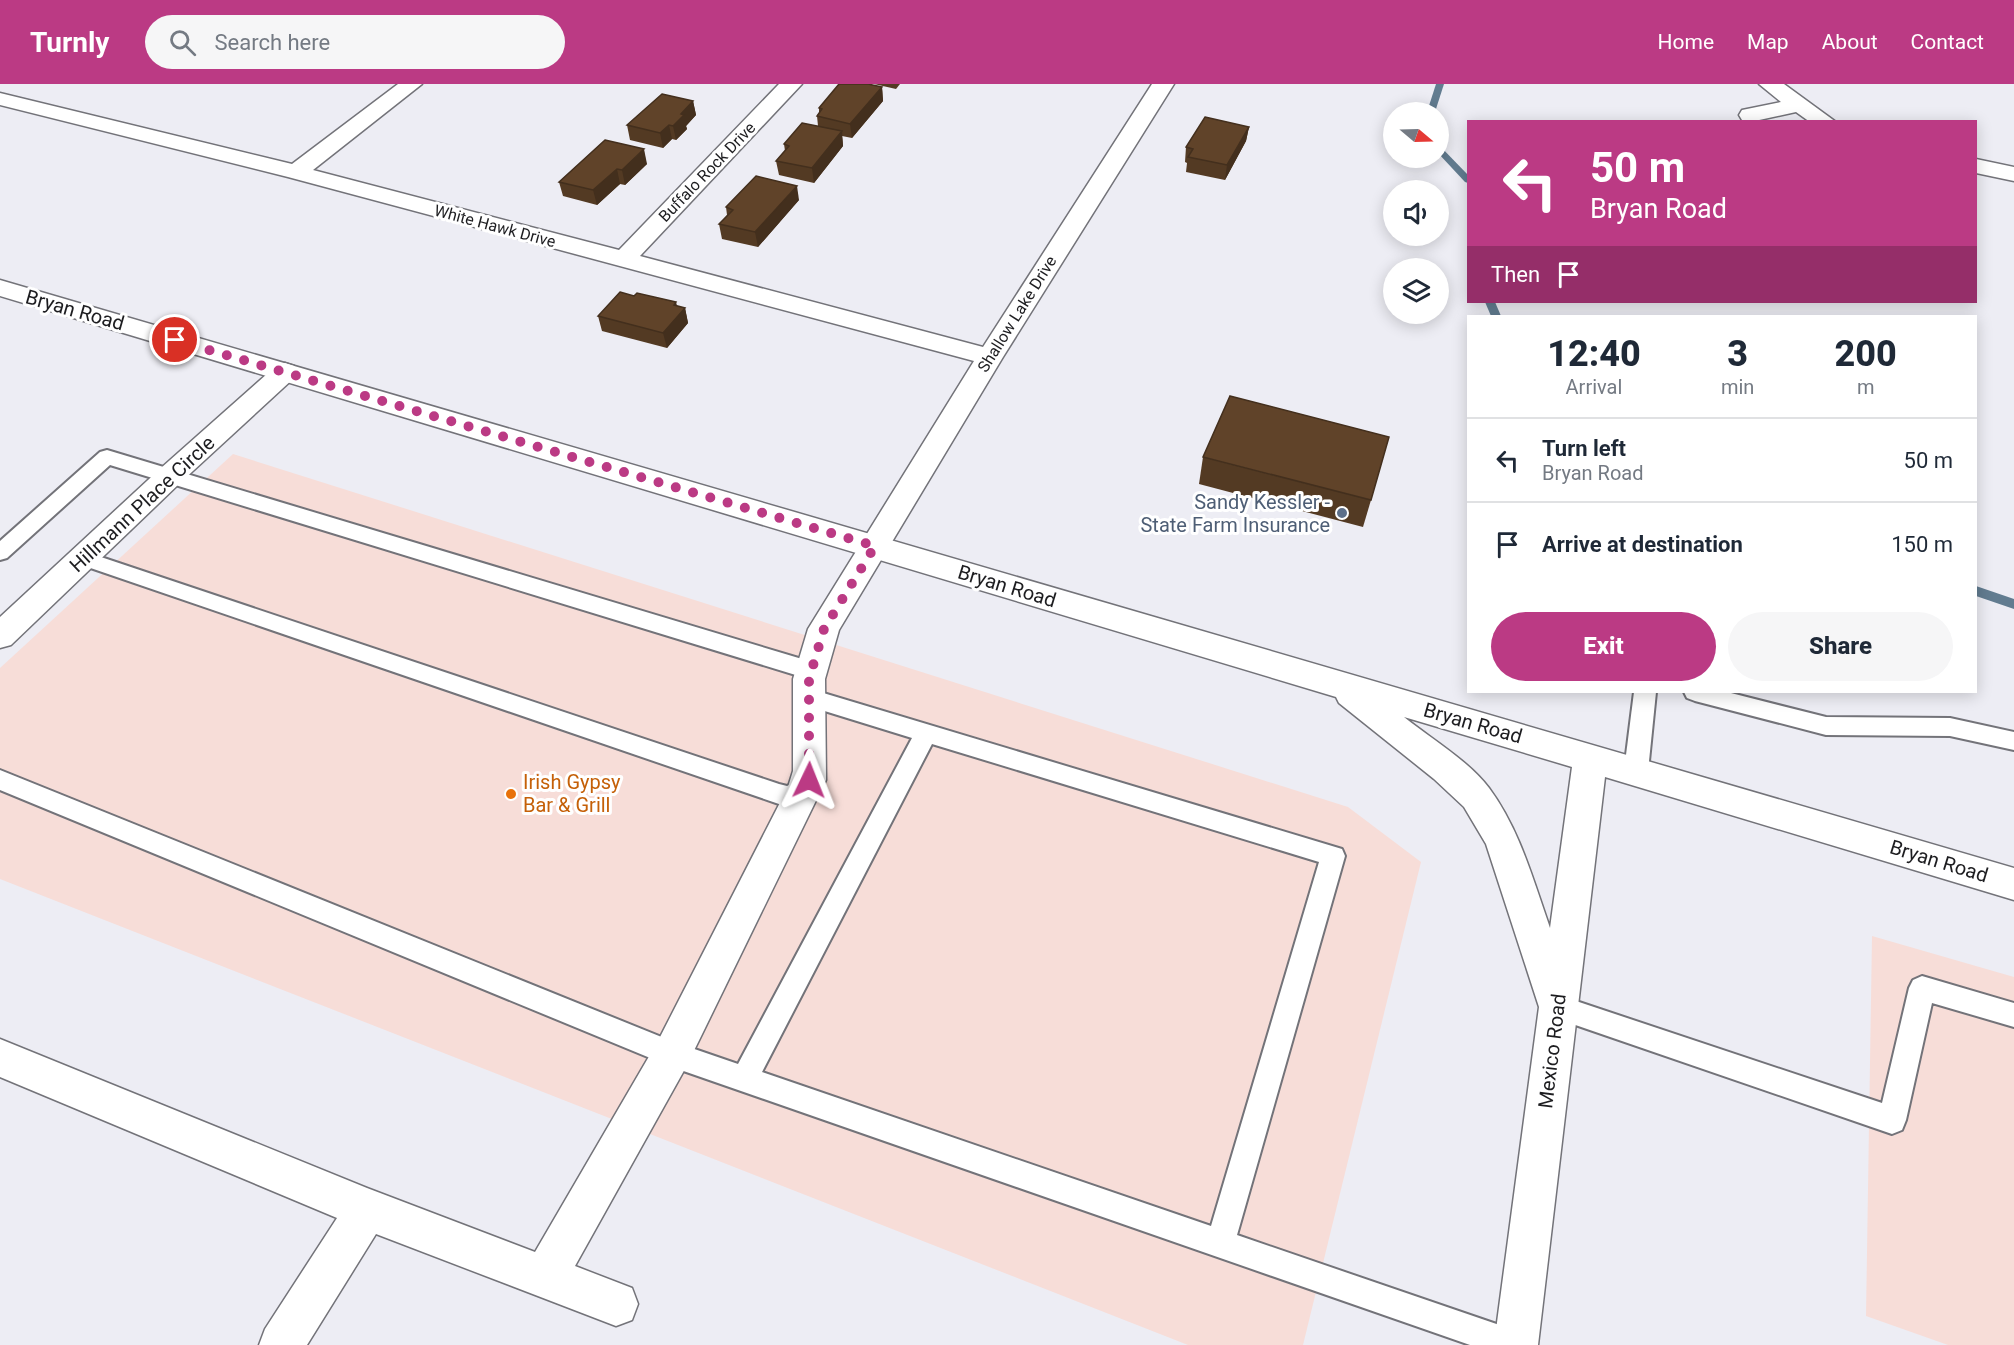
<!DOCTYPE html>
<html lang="en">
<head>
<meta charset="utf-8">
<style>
  body { margin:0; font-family:Roboto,sans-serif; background:#f6f6f7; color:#1f2937; height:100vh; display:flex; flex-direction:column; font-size:22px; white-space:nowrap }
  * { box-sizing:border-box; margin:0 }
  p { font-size:20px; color:#747a83 }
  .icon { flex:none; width:33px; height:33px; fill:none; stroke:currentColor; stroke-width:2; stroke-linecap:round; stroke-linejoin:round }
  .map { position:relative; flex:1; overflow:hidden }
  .side { position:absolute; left:1467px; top:231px; width:510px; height:378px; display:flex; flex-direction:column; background:#fff; border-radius:0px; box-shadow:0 3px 15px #0003 }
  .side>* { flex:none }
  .guide { position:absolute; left:1467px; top:36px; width:510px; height:183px; border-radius:0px; box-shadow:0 3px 15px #0003; background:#bb3a84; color:#fff; overflow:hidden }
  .needle { width:39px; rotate:109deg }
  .fabs { position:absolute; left:1383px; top:18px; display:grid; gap:12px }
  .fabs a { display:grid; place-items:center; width:66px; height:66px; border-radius:50%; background:#fff; box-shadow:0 3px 15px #0003; font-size:30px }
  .pin { position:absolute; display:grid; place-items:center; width:51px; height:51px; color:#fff; margin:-26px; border:3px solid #fff; border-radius:50%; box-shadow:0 2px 6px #0007 }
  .me { position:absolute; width:66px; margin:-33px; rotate:2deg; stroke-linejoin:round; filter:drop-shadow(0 0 4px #0008) }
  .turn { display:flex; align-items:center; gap:21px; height:126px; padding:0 24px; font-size:27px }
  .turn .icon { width:78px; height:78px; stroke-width:2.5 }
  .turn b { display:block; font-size:42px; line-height:51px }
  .then { display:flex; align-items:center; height:57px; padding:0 24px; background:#0003; gap:12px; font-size:22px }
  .eta { display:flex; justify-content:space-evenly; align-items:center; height:102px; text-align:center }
  .eta b { font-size:36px; font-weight:800; line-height:42px }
  .primary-button { display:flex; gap:12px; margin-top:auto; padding:12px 24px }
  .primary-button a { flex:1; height:69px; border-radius:36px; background:#bb3a84; color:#fff; font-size:24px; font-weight:800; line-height:69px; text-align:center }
  .primary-button a+a { background:#f6f6f7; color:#1f2937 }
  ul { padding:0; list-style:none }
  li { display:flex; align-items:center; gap:18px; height:84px; padding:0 24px; border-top:2px solid #e0e1e3 }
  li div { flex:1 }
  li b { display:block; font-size:22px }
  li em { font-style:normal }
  header { display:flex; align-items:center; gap:36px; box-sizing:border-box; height:84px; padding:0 30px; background:#bb3a84; color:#fff }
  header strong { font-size:28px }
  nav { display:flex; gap:33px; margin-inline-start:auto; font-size:21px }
  .search { width:420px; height:54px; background:#f6f6f7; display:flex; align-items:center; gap:15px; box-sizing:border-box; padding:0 21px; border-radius:33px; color:#747a83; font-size:22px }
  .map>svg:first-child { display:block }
  .commercial { fill:#f7ddd8 }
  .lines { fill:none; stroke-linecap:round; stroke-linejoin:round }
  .stream { fill:#627c90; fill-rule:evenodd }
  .lane-casing { stroke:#737379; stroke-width:4 }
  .street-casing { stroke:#737379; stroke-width:3 }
  .primary-casing { stroke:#737379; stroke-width:3 }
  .lane { fill:#fff; fill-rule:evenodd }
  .street { fill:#fff; fill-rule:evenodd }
  .primary { fill:#fff; fill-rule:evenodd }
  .wall { fill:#533a23 }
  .shaded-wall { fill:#432f1d }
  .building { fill:#604329; stroke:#432f1d; stroke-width:1.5 }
  .route { stroke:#bb3a84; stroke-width:10; stroke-dasharray:0 18 }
  .service-dot { fill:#5c6f8a; stroke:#fff; stroke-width:2 }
  .food-dot { fill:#e8710a; stroke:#fff; stroke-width:2 }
  .labels { text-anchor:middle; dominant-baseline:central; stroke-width:6; stroke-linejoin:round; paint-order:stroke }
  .far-street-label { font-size:16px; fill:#1d1d20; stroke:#fff }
  .street-label { font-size:20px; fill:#1d1d20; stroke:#fff }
  .service-label { font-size:20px; fill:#4e5e75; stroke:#fff; text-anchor:end }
  .food-label { font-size:20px; fill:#c56008; stroke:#fff; text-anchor:start }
</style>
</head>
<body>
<header>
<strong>Turnly</strong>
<div class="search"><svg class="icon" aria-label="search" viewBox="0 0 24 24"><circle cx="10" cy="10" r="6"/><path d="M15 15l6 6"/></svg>Search here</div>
<nav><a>Home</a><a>Map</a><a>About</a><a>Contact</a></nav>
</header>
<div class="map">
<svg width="2014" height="1261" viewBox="0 0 2014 1261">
  <rect width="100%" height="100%" fill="#ededf4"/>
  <g class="commercial">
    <path d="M233,370L1348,723L1421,778L1303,1261H1188L0,795V584Z"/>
    <path d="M1872,852L2014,893V1261H1948L1866,1232Z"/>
  </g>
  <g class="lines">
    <g class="stream">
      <path d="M1436,0H1444L1435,28H1427Z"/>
      <path d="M1438,60L1468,91V99L1465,98L1438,69Z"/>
      <path d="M1485,218H1495L1501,232H1491Z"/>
      <path d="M1976,502L2014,515V525L1976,512Z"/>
    </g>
    <defs>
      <g id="lane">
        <path d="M107,366L812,578L820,581L823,587L820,593L812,596L110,381L7,474L0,476V457L100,368Z"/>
        <path d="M83,467L779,700L787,702L805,694L813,697L817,704C810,717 793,723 779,720L76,479L73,474L76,469Z"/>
        <path d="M810,605L1342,765L1345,772L1237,1151L1514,1246L1525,1250L1529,1261H1470L672,983L0,706V686L674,958L738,980L912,654L802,620L799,614L802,608ZM932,660L1319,778L1211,1142L762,988Z"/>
        <path d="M1634,608H1656L1648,687L1644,694L1636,697L1628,694L1624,687Z"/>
        <path d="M1684,608H1727L1826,633L1950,634L2014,648V666L1950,652L1826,651L1695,617L1687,614Z"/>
        <path d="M1922,892L2014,919V943L1932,919L1906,1036L1902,1046L1892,1050L1558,935L1549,932L1545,923L1549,914L1558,911L1882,1019L1909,904L1913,896Z"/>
      </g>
      <g id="street">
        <path d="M398,0H422L313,86L619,166L779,0H802L640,172L983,263L1152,0H1174L1003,273L839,546L825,595L826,696L686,983L575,1182L632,1204L638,1220L632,1236L616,1242L376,1150L307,1261H259L265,1245L337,1134L0,993V955L367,1104L535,1168L658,957L788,703L793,687V595L808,545L974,277L288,93L0,21V9L292,80Z"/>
        <path d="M1759,0H1784L1836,38H1810L1796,28L1750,38L1742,36L1739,31L1742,26L1781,18Z"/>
        <path d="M1976,75L2014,83V97L1976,89Z"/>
        <path d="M285,279L294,282L298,288L294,294L181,398L11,561L0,564V533L161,384L276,282Z"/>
      </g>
      <path id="primary" d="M0,196L2014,784V816L1605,693L1538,1261H1494L1539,923L1486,760L1464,723L1434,695L1339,619L1336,613L0,212ZM1404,633L1572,683L1550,844C1533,796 1520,746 1489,704C1469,677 1430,654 1404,633Z"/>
    </defs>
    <use href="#lane" class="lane-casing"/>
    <use href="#street" class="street-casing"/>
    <use href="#primary" class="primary-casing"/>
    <use href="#lane" class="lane"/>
    <use href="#street" class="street"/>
    <use href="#primary" class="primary"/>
  </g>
  <g class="wall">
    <path d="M874,0H900L896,5Z"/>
    <path d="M882,3L883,17L852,54L842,52L843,62L814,99L779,91L776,77L785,67L784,60L818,42L817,32L819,29V24Z"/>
    <path d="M693,17L696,31L686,42L687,45L676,56L672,55L663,64L630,56L627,41Z"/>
    <path d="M1249,43L1246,57L1225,96L1186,88L1187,79L1185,78L1186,63Z"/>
    <path d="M605,56L647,80L625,101L620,100L597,121L563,112L559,98Z"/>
    <path d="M799,116L758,163L722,155L719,140L727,131L726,123Z"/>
    <path d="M677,222L685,224L688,239L667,264L602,247L598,232Z"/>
    <path d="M1203,373L1371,416L1363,443L1199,400Z"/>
  </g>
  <g class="shaded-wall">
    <path d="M882,3L883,17L852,54L850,40Z"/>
    <path d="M693,17L696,31L686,42L687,45L676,56L673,42L681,30Z"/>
    <path d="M669,41L672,55L663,64L660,49Z"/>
    <path d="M1249,43L1246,57L1225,96L1227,81Z"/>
    <path d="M842,47L843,62L814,99L812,84Z"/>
    <path d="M644,65L647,80L625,101L622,86Z"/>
    <path d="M617,85L620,100L597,121L593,106Z"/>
    <path d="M797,102L799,116L758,163L755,148Z"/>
    <path d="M676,218L679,230L685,224L688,239L667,264L663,249L674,221Z"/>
  </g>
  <g class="building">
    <path d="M839,0H868L882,3L850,40L817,32L822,25L819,24Z"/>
    <path d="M662,10L693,17L681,30L684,31L673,42L669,41L660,49L627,41Z"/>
    <path d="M1205,33L1249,43L1227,81L1188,73L1193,65L1186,63Z"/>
    <path d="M802,39L842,47L812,84L776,77L789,62L784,60Z"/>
    <path d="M605,56L644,65L622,86L617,85L593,106L559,98Z"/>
    <path d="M756,92L797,102L755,148L719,140L733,126L726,123Z"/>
    <path d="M620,208L634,212L637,209L676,218L674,221L685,224L663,249L598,232Z"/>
    <path d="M1230,312L1389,353L1371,416L1203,373Z"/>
  </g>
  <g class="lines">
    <path class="route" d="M175,256L875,462L824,545L809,595V696"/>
  </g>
  <circle class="service-dot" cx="1342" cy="429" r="6"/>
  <circle class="food-dot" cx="511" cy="710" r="6"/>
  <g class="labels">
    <g class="far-street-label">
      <text transform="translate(707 88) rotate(-46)">Buffalo Rock Drive</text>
      <text transform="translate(495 142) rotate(15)">White Hawk Drive</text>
      <text transform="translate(1017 230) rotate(-58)">Shallow Lake Drive</text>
    </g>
    <g class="street-label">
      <text transform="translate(75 226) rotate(16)">Bryan Road</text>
      <text transform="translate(142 420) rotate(-43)">Hillmann Place Circle</text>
      <text transform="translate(1007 502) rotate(17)">Bryan Road</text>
      <text transform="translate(1473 639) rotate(16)">Bryan Road</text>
      <text transform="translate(1939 777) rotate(17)">Bryan Road</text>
      <text transform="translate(1552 967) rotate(-83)">Mexico Road</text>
    </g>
    <g class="service-label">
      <text x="1330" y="418">Sandy Kessler -<tspan x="1330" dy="23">State Farm Insurance</tspan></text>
    </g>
    <g class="food-label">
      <text x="523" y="698">Irish Gypsy<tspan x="523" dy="23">Bar &amp; Grill</tspan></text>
    </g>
  </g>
</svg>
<div class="fabs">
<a><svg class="needle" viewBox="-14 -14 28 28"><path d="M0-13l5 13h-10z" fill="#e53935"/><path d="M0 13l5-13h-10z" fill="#747a83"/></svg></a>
<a><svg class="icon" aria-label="sound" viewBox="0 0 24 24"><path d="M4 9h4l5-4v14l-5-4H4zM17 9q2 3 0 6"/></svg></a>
<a><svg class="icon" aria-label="layers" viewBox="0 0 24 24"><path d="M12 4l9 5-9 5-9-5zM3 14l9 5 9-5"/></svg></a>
</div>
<div class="pin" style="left:175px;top:256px;background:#d93025"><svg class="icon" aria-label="arrive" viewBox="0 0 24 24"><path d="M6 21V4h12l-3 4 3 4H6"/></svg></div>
<svg class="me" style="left:809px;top:696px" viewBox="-20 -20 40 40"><path d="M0-17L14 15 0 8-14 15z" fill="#bb3a84" stroke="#fff" stroke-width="4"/></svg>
<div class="guide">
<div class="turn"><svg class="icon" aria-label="left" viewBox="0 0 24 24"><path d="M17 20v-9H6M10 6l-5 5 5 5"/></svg><div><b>50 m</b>Bryan Road</div></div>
<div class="then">Then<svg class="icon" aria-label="arrive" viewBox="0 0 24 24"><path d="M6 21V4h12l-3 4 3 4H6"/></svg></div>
</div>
<section class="side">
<div class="eta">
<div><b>12:40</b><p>Arrival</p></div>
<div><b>3</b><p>min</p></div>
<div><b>200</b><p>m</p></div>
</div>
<ul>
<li><svg class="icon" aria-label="left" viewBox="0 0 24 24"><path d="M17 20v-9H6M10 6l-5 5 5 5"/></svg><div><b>Turn left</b><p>Bryan Road</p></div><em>50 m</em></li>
<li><svg class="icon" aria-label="arrive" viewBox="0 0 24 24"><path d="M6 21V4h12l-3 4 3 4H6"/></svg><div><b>Arrive at destination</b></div><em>150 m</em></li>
</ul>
<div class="primary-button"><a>Exit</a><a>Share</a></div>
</section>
</div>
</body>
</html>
